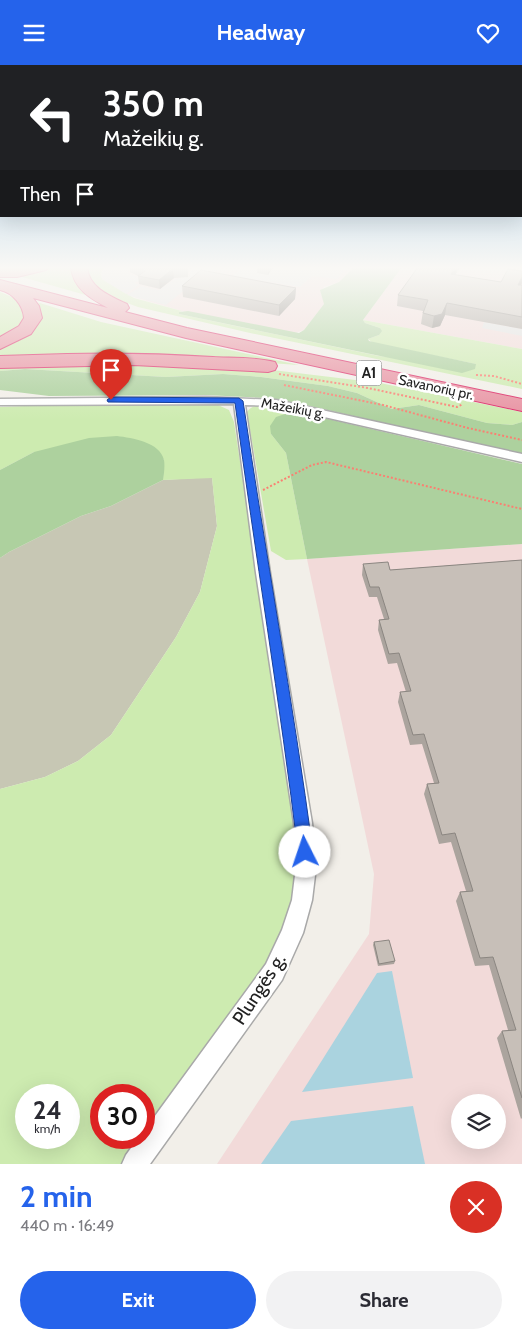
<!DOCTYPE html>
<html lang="en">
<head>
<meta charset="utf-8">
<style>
  body { margin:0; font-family:Cabin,sans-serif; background:#f2f2f3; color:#2b2b33; height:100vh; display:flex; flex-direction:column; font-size:19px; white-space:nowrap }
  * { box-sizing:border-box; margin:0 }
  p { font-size:16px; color:#7c7c81 }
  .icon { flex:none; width:28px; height:28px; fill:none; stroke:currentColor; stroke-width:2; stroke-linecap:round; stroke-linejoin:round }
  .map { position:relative; height:1099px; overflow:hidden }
  .side { display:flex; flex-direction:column; background:#fff; flex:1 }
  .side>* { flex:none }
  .guide { position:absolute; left:0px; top:0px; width:522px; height:152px; box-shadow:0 5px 20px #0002; background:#202124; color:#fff; overflow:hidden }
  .controls { position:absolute; left:451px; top:1029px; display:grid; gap:10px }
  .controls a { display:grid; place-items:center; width:55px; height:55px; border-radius:50%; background:#fff; box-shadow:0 5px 20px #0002; font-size:25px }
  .speed { position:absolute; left:15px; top:1019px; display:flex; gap:10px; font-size:25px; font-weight:700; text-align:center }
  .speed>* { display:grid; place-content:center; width:65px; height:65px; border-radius:50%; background:#fff; box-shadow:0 5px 20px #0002; line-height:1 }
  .speed small { font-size:12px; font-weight:400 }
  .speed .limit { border:8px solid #d22; background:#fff; color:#111 }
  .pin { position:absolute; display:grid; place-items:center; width:42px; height:42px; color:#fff; margin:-51px -21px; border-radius:50% 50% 50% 0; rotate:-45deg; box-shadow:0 0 5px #0007 }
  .pin .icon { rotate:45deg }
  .me { position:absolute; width:55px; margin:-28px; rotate:356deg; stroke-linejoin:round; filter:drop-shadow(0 0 4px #0008) }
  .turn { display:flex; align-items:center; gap:18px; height:105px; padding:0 20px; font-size:22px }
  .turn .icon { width:65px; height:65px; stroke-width:2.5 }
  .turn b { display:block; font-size:35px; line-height:42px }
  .then { display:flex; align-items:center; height:48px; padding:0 20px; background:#0003; gap:10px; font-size:19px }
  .round { display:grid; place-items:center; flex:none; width:52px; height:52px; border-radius:26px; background:#f2f2f3 }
  .summary { display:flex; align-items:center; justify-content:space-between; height:85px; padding:0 20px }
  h1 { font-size:30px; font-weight:800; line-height:38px; color:#2563eb }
  .cta { display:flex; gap:10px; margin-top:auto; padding:10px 20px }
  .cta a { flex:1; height:58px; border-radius:30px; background:#2563eb; color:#fff; font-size:20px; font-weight:800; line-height:58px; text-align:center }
  .cta a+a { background:#f2f2f3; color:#2b2b33 }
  header { display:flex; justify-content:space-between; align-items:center; height:65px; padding:0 20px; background:#2563eb; color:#fff; font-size:22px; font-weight:800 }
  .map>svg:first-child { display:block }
  .commercial { fill:#f2dad9; fill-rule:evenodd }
  .construction { fill:#c7c7b4 }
  .grass { fill:#cdebb0; fill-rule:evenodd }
  .forest { fill:#add19e }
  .parking { fill:#e2e2e2 }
  .water { fill:#aad3df }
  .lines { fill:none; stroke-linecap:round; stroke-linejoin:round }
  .street-casing { stroke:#a9a9a9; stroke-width:3 }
  .highway-casing { stroke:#dc2a67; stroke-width:2 }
  .path { stroke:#fa8072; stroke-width:2; stroke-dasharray:2 2; stroke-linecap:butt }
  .street { fill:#fff; fill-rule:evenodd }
  .highway { fill:#e892a2; fill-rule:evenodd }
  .wall { fill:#aba49e }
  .shaded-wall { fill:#8b8681 }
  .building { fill:#c7bfb8; stroke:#8b8681 }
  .route { fill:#2563eb; stroke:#184099 }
  .labels { text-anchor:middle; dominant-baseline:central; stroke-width:5; stroke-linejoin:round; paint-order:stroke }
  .far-street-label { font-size:14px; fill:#222; stroke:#fff }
  .shield { fill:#fff; stroke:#646464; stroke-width:1 }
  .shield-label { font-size:15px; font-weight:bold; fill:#222 }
  .near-street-label { font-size:19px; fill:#222; stroke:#fff }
</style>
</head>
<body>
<header><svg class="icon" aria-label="menu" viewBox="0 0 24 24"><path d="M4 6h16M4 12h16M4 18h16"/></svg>Headway<svg class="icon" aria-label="heart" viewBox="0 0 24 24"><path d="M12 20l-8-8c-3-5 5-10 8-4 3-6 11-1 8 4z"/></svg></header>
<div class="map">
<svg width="522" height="1099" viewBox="0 0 522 1099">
  <rect width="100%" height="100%" fill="#f2efe9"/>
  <g class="commercial">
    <path d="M102,202H354L339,217L324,222L321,229L324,234V239L304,265L295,268L182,246L127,230Z"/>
    <path d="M402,202H522V284L363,255Z"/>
    <path d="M522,479V1099H217L369,869L374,809L307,494ZM460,1038H498V1075H460Z"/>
  </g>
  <path class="construction" d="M212,412L217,461L200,527L176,572L111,670L78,696L45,712L0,724V493L9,487L81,451L111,441L163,415Z"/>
  <g class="grass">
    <path d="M47,202H76L89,231L15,210Z"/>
    <path d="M82,202H102L104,204L101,209L102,214L134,233L182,246L179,247V249L379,291L476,299L373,278L368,274L379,270L380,263L365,258L363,255L522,284V324L250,268L138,242L100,228Z"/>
    <path d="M0,227L24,237L28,258L0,276Z"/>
    <path d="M40,238L101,257L299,300L179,292L0,295V282L6,280L37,239Z"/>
    <path d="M40,297L248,302L380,318L522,347V357L512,360L487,358L419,340L392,344L357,328L328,321L261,312L223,309L166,312L25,304L0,306V300Z"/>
    <path d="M50,340H218L229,345L234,357L296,766L298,794L293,833L281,868L262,907L144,1070V1030H101V1072L142,1073L122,1099H0V724L45,712L78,696L111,670L176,572L200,527L217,461L212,413L163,415L164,394L34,387L0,405V342ZM26,1030H69V1072H26Z"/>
    <path d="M269,340L311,350L285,349L271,369L286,388L307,494L286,495L271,486L247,347C253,339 261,340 269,340Z"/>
  </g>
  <g class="forest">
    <path d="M354,202H402L363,255L365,258L380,263L382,266L379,270L368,274L369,276L476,299L475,304L462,308L179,249V247L188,246L299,268L304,265L324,239L320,225L339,217Z"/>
    <path d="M25,304L166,312L223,309L261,312L328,321L357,328L392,344L419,340L487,358L512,360L522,357V390L310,341L266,333L206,330L49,331L0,325V306Z"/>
    <path d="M285,349L311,350L522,399V479L307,494L286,388L271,369L270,361L276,352Z"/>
    <path d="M117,371C132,373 160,377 164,395C165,401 164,409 163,415L111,441L81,451L9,487L0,493V405L34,387L89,373Z"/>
  </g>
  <g class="parking">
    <path d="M106,202H128V208L142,214L135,218L139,220L126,229L102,214V206Z"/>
    <path d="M191,202H220L216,206L209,205L166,240L127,230L141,221L159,225L175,214L190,211Z"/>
    <path d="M243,202H347L337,214L312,211L300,222L233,211Z"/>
    <path d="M484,257L522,264V271L482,263Z"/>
  </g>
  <g class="water">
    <path d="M392,906L413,1013L302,1027L377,908Z"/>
    <path d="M413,1041L425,1099H261L291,1056Z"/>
  </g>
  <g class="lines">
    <defs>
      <path id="street" d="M206,332L276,335L522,389V397L276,341L245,340L270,508L312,758L316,802L312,835L303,868L282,915L150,1099H122L126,1090L139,1072H144V1066L266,899L282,865L292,835L296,802L294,758L256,508L234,339L0,340V334Z"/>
      <g id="highway">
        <path d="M0,202H49L46,205L17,212H0Z"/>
        <path d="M71,202H87C89,223 110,231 127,239L129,243L125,247L187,263L522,334V346L186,273L33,233L39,241L42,253L31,269L0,284V272L19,261L24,253C23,240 13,228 0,225V215L108,243C91,234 73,224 71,202Z"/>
        <path d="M67,289C116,288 165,289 213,292C233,293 255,292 275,297L277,301L275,305L268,307L134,300L0,303V291Z"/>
      </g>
    </defs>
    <use href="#street" class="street-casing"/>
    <use href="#highway" class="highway-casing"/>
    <g class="path">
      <path d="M279,309L368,323L457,342L463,339"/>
      <path d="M476,310L494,311L522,319"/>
      <path d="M284,320L383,340L468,363L522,375"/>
      <path d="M263,425L312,400L326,397L522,444"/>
    </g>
    <use href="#street" class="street"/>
    <use href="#highway" class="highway"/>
  </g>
  <g class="wall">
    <path d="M130,202H188V212L174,213L160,224L139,219L138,211L130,207Z"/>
    <path d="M257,202H273L268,210L257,208Z"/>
    <path d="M460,202L455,210L501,217L522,206V218L521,220H522V264L445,250L440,261L432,263L421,259L423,246L397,241L398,230Z"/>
    <path d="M182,221L296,223L295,234L279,251L183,232Z"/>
    <path d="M522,495V1053L521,1054L497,973L502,966L508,965L489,900L475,901L456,836L460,827L466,826L451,777L439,779L424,729L427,719L434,718L422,679L410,680L398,637L400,627H406L397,598L388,599L378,565L379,555L384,554L377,532H369L362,510L363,499L390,505Z"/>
    <path d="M374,877L395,896L394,899L378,901L373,880Z"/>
  </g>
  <g class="shaded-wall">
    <path d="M269,202H273L268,210V204Z"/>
    <path d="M455,202H460L449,220L451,209Z"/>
    <path d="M173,204L174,213L160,224L159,215Z"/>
    <path d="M522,212V218L516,231L518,220Z"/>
    <path d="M296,223L295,234L279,251V240Z"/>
    <path d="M447,238L445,250L440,261L432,263L434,251Z"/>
  </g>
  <g class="building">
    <path d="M137,202H187V204H173L159,215L138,211L145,206Z"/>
    <path d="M259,202H269L268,204Z"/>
    <path d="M418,202H455L451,209L501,217L508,204L522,206V212L518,220H522V252L447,238L442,249L434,251L423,248L428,235L398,230Z"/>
    <path d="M201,205L296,223L279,240L182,221Z"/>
    <path d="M522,495V1033L502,966L516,965L493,892L480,893L460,827L473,826L455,768L442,770L427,719L439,718L424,669L413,670L400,627L411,626L399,588L389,589L379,555L389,554L379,522H370L363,499L388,497L390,505Z"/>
    <path d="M389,875L395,896L379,899L374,877Z"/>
  </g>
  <linearGradient id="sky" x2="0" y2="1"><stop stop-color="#8fc0e4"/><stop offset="0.57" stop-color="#f9f8f5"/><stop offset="1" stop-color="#f9f8f5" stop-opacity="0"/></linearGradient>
  <rect width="522" height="356" fill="url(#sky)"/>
  <path class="route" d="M111,332L239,333L243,336C265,486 293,636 313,787L310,792L305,794L300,792L298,787C280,637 255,488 235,338L108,337L107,335Z"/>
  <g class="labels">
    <g class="far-street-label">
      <text transform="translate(436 322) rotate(12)">Savanorių pr.</text>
      <text transform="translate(293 343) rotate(10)">Mažeikių g.</text>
    </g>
    <rect class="shield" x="356.5" y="295.5" width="25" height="25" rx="4"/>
    <g class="shield-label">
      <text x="369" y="308">A1</text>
    </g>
    <g class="near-street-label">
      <text transform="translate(259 924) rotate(-57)">Plungės g.</text>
    </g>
  </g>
</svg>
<div class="controls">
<a><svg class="icon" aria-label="layers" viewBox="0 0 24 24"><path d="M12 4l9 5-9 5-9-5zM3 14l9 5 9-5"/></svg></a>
</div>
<div class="speed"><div>24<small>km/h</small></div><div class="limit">30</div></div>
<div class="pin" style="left:111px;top:335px;background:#d93025"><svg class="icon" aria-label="arrive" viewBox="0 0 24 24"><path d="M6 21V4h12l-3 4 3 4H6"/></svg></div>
<svg class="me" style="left:305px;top:787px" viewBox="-20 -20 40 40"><circle r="19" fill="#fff"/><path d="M0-13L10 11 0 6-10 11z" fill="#2563eb"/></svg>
<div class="guide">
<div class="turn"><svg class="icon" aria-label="left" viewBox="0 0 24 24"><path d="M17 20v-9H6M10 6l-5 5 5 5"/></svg><div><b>350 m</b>Mažeikių g.</div></div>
<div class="then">Then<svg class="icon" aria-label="arrive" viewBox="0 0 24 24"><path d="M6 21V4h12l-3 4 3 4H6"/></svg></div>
</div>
</div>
<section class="side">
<div class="summary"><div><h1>2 min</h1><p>440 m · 16:49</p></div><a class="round" style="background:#d93025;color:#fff"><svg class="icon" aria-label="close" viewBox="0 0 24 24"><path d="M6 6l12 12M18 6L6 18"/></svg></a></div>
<div class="cta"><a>Exit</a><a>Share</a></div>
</section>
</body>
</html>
